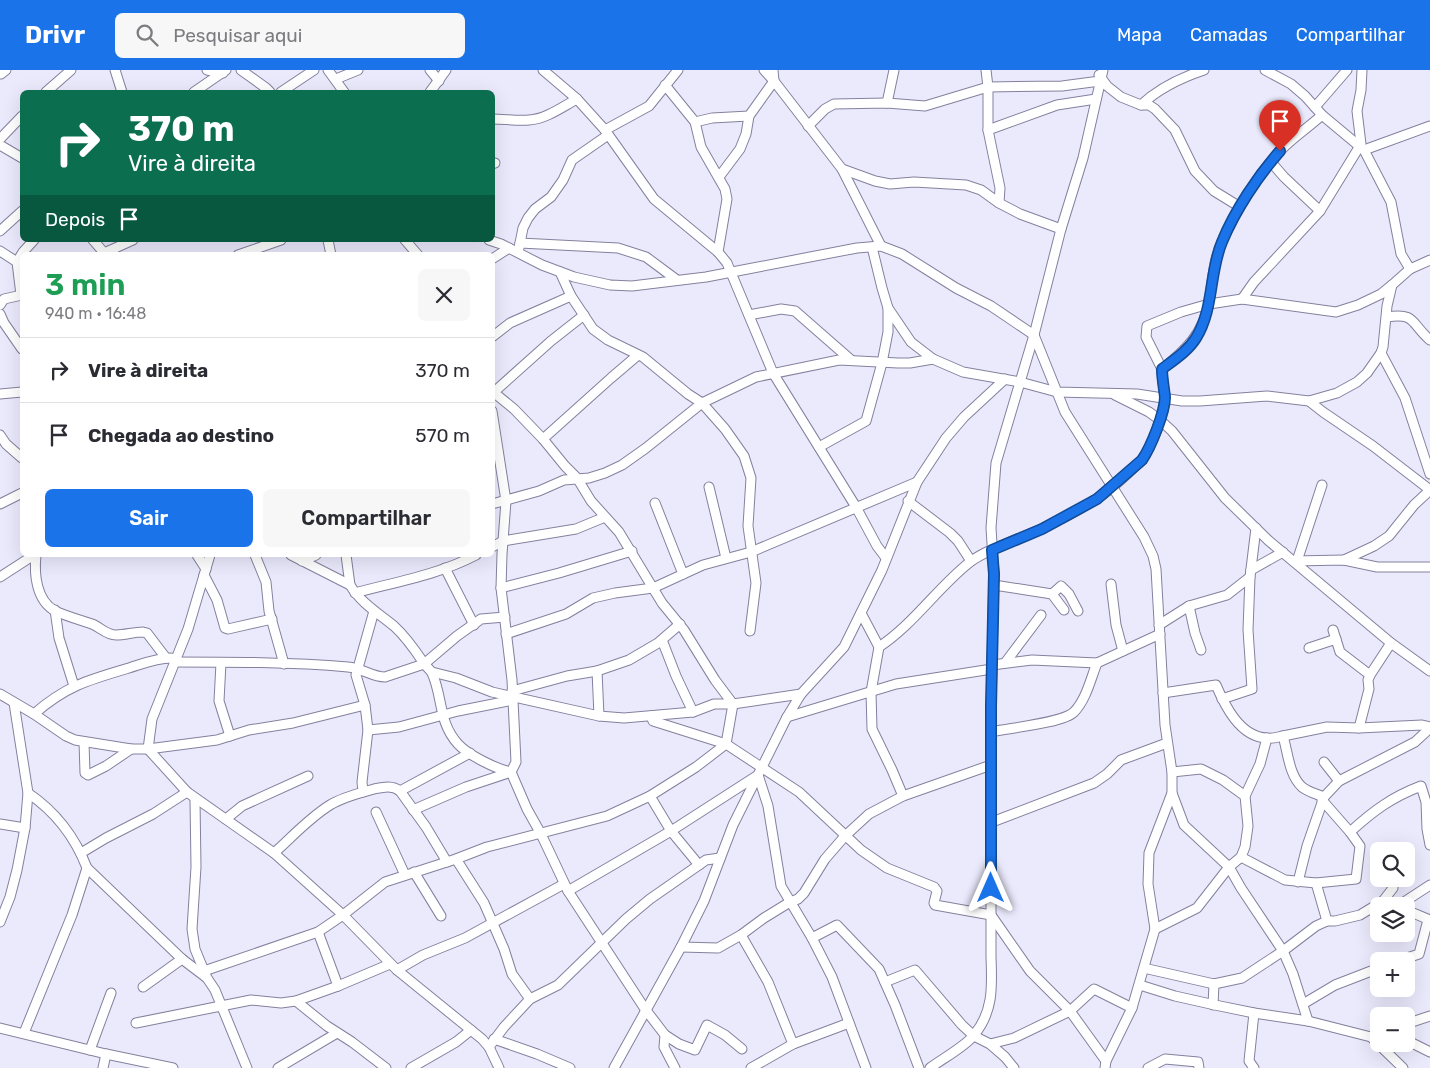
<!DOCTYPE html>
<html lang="pt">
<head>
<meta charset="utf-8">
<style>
  body { margin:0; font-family:Rubik,sans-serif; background:#f7f7f7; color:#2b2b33; height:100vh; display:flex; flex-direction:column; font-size:19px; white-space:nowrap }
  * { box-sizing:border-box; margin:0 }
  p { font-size:16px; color:#7c7c81 }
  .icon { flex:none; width:28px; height:28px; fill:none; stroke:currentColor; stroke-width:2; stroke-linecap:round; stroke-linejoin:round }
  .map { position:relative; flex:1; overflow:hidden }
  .side { position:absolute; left:20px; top:182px; width:475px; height:305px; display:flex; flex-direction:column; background:#fff; border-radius:8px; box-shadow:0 5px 20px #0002 }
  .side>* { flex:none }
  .guide { position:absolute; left:20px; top:20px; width:475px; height:152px; border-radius:8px; box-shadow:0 5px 20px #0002; background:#0b6e4f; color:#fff; overflow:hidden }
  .fabs { position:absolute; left:1370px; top:772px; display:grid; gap:10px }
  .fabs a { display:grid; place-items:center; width:45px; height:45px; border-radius:8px; background:#fff; box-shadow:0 5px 20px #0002; font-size:25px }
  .pin { position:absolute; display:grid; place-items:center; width:42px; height:42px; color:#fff; margin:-51px -21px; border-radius:50% 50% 50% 0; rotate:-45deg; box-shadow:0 0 5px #0007 }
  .pin .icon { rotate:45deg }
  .me { position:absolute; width:55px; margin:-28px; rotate:0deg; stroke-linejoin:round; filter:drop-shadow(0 0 4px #0008) }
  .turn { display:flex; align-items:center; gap:18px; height:105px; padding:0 25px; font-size:22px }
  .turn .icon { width:65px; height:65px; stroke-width:2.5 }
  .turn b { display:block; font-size:35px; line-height:42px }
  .then { display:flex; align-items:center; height:48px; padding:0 25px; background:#0003; gap:10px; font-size:19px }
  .round { display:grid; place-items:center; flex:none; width:52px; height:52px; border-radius:8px; background:#f7f7f7 }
  .summary { display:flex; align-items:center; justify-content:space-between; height:85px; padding:0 25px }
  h1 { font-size:30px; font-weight:600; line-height:38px; color:#1e9e55 }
  .primary-button { display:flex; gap:10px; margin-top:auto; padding:10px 25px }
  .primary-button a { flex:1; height:58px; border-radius:8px; background:#1a73e8; color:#fff; font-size:20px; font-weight:600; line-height:58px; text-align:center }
  .primary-button a+a { background:#f7f7f7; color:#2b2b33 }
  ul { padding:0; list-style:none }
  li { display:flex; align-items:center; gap:15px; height:65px; padding:0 25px; border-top:1px solid #e1e1e2 }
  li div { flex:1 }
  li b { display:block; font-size:19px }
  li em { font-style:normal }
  header { display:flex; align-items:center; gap:30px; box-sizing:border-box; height:70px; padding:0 25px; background:#1a73e8; color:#fff }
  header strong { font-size:24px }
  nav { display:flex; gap:28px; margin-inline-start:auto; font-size:18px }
  .search { width:350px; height:45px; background:#f7f7f7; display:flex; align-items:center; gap:12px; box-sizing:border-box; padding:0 18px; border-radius:8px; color:#7c7c81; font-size:19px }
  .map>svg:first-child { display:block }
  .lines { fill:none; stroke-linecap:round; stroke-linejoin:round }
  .minor-casing { stroke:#83819d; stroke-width:11 }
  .minor { stroke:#fff; stroke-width:9 }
  .route-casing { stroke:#114b97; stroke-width:12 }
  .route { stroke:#1a73e8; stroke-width:9 }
</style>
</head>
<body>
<header>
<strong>Drivr</strong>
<div class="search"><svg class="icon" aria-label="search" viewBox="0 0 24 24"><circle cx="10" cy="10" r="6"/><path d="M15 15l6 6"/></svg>Pesquisar aqui</div>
<nav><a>Mapa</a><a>Camadas</a><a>Compartilhar</a></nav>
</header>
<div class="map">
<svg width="1430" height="998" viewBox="0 0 1430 998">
  <rect width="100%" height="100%" fill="#ebeafd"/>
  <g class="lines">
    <defs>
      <g id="minor">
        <path d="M115,0L122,22"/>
        <path d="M207,0L223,3"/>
        <path d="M241,0L266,18L270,22"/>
        <path d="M328,0L344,22"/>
        <path d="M430,0L439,11"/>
        <path d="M543,0L577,29L605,60L654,129L718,182L727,193L773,303L856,437L877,476L886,488"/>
        <path d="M764,0L774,11L842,99L875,111L890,114L914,112L966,115L981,120L999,133L1020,144L1061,159"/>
        <path d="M986,0L988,17V60L1000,118L999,133"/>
        <path d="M1265,0L1291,14L1305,26L1322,45L1364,80L1391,132L1401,184L1410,199"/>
        <path d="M1,4L6,0"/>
        <path d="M1099,5L1107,16L1121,27L1141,35H1149L1155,39L1175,60L1195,101L1214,121L1240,137"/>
        <path d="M336,9L358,0"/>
        <path d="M665,15L695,52L701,77L725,119L727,129L718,182"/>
        <path d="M46,22L71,0"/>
        <path d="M194,22L226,0"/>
        <path d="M281,22L314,0"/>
        <path d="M430,22L446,0"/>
        <path d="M887,33L894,0"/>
        <path d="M1141,35C1159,18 1180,8 1204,0"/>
        <path d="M1315,37L1347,0"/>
        <path d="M492,49C504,49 517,51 529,50C546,49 562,37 577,29"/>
        <path d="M695,52L712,48L749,46"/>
        <path d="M808,56L825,39L834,34L887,33L925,36L988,17L1062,16L1100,11"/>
        <path d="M605,60L649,36L678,0"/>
        <path d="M988,60L1057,35L1096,29"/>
        <path d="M0,69L22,46"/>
        <path d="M0,75L22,88"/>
        <path d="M1364,80L1430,56"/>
        <path d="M1271,92L1284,107L1320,141"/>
        <path d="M492,94L495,93"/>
        <path d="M842,99L881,176"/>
        <path d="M719,107L740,79L746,64L749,46L774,11L773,0"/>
        <path d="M0,161L22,141"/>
        <path d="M93,170L106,185"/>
        <path d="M328,170L331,185"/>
        <path d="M405,170L418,185"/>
        <path d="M489,170L501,174L542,195L574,207L610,215L632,216L706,207L857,178L881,176L902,184L956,218L991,236L1034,265L1065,342L1144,467L1153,486L1156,499L1165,655L1172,702V723L1149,783L1148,814L1155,859L1132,938L1106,991L1105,998"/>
        <path d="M520,173L618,178L646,187L677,210"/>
        <path d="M872,177L882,218L888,238L911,272L933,289L963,302L1020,312L1057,322L1137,324L1182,331H1200L1267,326L1309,331L1337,323L1357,312L1367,303L1381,283L1383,277L1387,236L1392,215L1410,199L1430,190"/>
        <path d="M519,178L523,158L528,148L535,139L551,127L563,110L572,90L608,65"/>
        <path d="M0,181L17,192L21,225"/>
        <path d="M104,183L133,170"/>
        <path d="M238,185L281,170"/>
        <path d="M492,189L509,178"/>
        <path d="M17,192L23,182L34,170"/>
        <path d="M560,202L571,226L593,259L608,270L643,287L688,324L702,333L725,359L744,386L751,408L748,456L756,513L750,561"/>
        <path d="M1242,229L1254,212L1320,141L1361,74L1357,41L1361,20L1362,0"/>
        <path d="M0,235L4,229L22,225"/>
        <path d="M0,244L4,253L22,279"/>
        <path d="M749,245L781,239L795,241L851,290"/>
        <path d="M1387,247C1416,242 1411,254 1430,270"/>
        <path d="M492,267L510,253L571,226"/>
        <path d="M1381,283L1405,328L1430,404"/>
        <path d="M1162,299L1146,267L1147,256L1181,242L1209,234L1242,229L1336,242L1358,235L1381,224L1392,215"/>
        <path d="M494,322L551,271L584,245"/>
        <path d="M0,324L22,322"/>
        <path d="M1115,325L1149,342L1160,350L1172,361L1225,428L1269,471L1391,573L1430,601"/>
        <path d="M1309,331L1323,342L1373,376L1430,420L1414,435L1389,466L1374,476L1344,490"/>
        <path d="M0,365L6,374L22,388"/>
        <path d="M543,369L611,308L638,285"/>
        <path d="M819,377L866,351L882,293L888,262V238"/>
        <path d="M709,417L726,488"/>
        <path d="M908,431L950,463L958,471L971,491"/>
        <path d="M655,433L683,504"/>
        <path d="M0,434L22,423"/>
        <path d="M492,434L539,421L564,410L589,408L605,403L622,395L646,378L702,333L756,307L839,290L898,293H910L933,289"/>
        <path d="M492,477L503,471L576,459L605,447"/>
        <path d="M36,485C34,504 36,530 55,541C66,546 80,550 92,554C100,557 106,565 116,565C125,565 134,562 143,562L147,563L166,588"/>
        <path d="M197,485L206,499"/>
        <path d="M210,485L188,559L152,649L148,679L187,722L274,783L343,845L397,900L482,969L489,977L499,998"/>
        <path d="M255,485L266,512L269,541L284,594"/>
        <path d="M291,485L350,515C361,533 378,543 394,556C405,566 415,580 423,592C425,596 430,599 432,603C443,627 438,652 458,674C468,685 496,699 511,702"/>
        <path d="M346,485L350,515"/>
        <path d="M302,491L316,485"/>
        <path d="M1294,491L1344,490L1377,497H1430"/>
        <path d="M1297,491L1322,415"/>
        <path d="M445,498L474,555"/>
        <path d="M1251,500L1283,482"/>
        <path d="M204,505L217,530L225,558L228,559L272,549"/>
        <path d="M0,507L34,485"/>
        <path d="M1111,514L1116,555L1123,581"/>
        <path d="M994,515L1052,524L1064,540"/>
        <path d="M501,518L559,503L632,481"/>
        <path d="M355,523C395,512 438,505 476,485"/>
        <path d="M1052,524L1061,516L1069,524L1078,541"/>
        <path d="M1189,536L1195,563L1201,580"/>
        <path d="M55,540L59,568L74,616"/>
        <path d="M861,543L879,577L871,622L872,659L892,700L903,726"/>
        <path d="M1159,555L1189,536L1227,525L1250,507"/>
        <path d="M1333,560L1340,582L1370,605"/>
        <path d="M506,564L566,544L593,528L615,523L653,518L703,495L751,482L917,412"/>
        <path d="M662,570L676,606L693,642"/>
        <path d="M879,577C914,554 937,518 970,492C987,479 1019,469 1039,460C1058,451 1078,441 1096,429C1113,419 1128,403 1142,390C1151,377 1165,342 1165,327C1164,318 1162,309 1162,299C1186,280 1203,264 1209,232C1213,211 1213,189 1223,169C1238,138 1256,107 1279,82C1292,68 1308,58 1322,45"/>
        <path d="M1309,578L1336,569"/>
        <path d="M174,592C231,592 291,592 348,597C362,598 372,607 385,607L424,594L457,566L481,549L505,547"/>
        <path d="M221,593L219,631L230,666"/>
        <path d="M1005,593L1041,545"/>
        <path d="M992,595L1032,590L1097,593L1160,564"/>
        <path d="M597,601L599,646"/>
        <path d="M432,602L456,608L492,622L599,646L624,648L693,642L714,634H733L801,624"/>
        <path d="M512,621L567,606L597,601L629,590L658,573L680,554"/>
        <path d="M1163,623L1216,615C1225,636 1240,667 1267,668C1272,669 1278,667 1283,666C1288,683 1289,705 1302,717C1308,722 1317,724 1324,727"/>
        <path d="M0,624L34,644L66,666L75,670L131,679H148L217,670L249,660L293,653L365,635"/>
        <path d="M1222,629L1252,619L1248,560L1250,507L1256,458"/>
        <path d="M34,644C66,616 88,610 129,598C142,594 156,588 171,588"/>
        <path d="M651,646L653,651L726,674L799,722L861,780L887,798L934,817L937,821L934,833L935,835L991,845L1030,901L1070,941L1106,991"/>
        <path d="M787,647L896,614L992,599"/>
        <path d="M1359,658L1369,619L1368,610L1370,605L1391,573"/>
        <path d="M368,660L399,657L458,641L513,630"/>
        <path d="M991,662C1009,658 1063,653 1074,642C1086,630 1091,608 1097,593"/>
        <path d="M1283,666L1327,657L1359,658L1422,655L1430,657"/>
        <path d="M84,672L85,703L88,705L106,696L131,679"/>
        <path d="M1324,692L1339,711"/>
        <path d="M511,702L527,739L541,764L568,821L645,939L665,965L664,977L675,998"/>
        <path d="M400,721L470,683"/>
        <path d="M363,722L362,712L368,660L365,635L356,605L374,541"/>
        <path d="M28,723C56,742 75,767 87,798L182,889L207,908L215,920L247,998"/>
        <path d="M1172,723L1184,755L1229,797L1241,818L1283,881L1293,904L1308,951"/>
        <path d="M650,726L671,761L699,795"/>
        <path d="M1245,726L1260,694L1267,668"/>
        <path d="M195,730L196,797L192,859L195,879L204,901"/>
        <path d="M413,740L466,717L511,702L516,692L512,610L501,518L502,484L506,431L492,341"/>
        <path d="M376,742L405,805"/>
        <path d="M226,749L242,736L308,706"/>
        <path d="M992,752L1094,713L1107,704L1121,690L1167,673"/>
        <path d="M0,754L25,758"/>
        <path d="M1350,762C1373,741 1392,727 1421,716L1426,732L1427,759L1430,775"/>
        <path d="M81,783L106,768L153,744L187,722"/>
        <path d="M274,783C292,767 309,748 330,735C343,727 360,723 374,719C384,717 392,715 400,721L426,757L447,792"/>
        <path d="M1241,787L1285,810L1316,813L1356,809L1360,776L1350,762L1322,730"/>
        <path d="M456,789L484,833L504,879L512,904L530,929"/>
        <path d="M414,802L441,846"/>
        <path d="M1298,812L1307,776L1324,727L1339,711L1415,672L1430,658"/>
        <path d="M1316,813L1327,851"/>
        <path d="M568,821L671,761L758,705L768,736L781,816L812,868L832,907L866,998"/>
        <path d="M1383,831L1393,818V809"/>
        <path d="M1400,836L1404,832L1430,815"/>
        <path d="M1406,840L1430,850"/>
        <path d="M0,852L10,827L17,800L25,758L28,723L14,633"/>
        <path d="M1155,859L1197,838L1229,797L1241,787L1245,777L1248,756L1245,726L1223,710L1201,699L1172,702"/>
        <path d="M318,862L338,916"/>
        <path d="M741,865L768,912L793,974"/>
        <path d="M812,868L837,855L879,899L895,935L919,998"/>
        <path d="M681,877L718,878L741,865L764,848L790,832L798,829L804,823L825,789L845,766L869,744L903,726L991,695"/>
        <path d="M1398,891L1419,884L1428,850"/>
        <path d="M1148,899L1214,914L1242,908L1283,881L1316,856L1327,851H1335L1360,845L1383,831L1395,836"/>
        <path d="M397,900L423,885L465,868L564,814"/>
        <path d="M207,908L204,901L318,862L343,845L385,812L456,789L487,777L607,746L650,726L696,697L726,674L733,634L715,610L684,560L662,533L619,462L591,431L577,408L565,396L543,369L514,339L492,321"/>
        <path d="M885,912L915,900L962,955L974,966L990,974L1005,987L1014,998"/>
        <path d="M1143,916L1175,926L1215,935L1254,943L1308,951L1371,967L1379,964"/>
        <path d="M143,917L182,889"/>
        <path d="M296,931L327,956L352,972L386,998"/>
        <path d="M1303,934L1335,915L1379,898"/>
        <path d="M1213,935L1214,914"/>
        <path d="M1254,943L1249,991L1254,998"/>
        <path d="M136,953L251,930L281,933L296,931L338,916L390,894"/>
        <path d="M1406,954L1430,946"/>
        <path d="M0,958L106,984L173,998"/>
        <path d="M24,963L72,845L87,798"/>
        <path d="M665,965L679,974L695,980L707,955L725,965L742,979"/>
        <path d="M1371,967L1403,998"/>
        <path d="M494,969L537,984L570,998"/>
        <path d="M1406,970L1430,982"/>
        <path d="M990,974L1014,968L1070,941L1094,919L1132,938"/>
        <path d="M489,977L504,957L530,929L558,915L626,849L650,829L706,790L720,788"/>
        <path d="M90,980L111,923"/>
        <path d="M103,998L106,984"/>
        <path d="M278,998L337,963"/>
        <path d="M411,998L456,972L471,960"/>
        <path d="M614,998L681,877L704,831L733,755L787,647L801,624L844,577L882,500L917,412L946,368L964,347L1005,309"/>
        <path d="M751,998L793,974L849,953"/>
        <path d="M930,998C942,989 966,976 974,965C994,941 992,915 991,887V636L994,504L991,458L996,393L1034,265L1061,159L1083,88L1103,0"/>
        <path d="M1148,998L1165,989L1198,992L1199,998"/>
      </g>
    </defs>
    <use href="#minor" class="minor-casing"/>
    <use href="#minor" class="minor"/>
  </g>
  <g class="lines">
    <defs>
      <path id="route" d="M991,818V636L994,504L992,480L1042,459L1097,429L1142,390C1151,377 1165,342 1165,327C1164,318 1162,308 1162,299C1174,290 1188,281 1196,268C1214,239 1209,203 1222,172C1235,140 1258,106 1280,81"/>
    </defs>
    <use href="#route" class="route-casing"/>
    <use href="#route" class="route"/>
  </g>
</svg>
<div class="fabs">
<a><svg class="icon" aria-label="search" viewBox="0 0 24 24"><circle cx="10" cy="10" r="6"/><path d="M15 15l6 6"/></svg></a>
<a><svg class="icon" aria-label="layers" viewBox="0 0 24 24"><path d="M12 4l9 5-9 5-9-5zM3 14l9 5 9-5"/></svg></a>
<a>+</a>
<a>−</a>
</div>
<div class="pin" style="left:1280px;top:81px;background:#d93025"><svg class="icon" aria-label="arrive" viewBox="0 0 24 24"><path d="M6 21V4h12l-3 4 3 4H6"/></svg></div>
<svg class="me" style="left:991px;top:818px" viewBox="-20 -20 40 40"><path d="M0-17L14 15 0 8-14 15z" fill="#1a73e8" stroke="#fff" stroke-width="4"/></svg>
<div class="guide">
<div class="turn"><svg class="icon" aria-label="right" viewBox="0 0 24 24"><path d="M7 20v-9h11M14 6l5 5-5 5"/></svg><div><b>370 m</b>Vire à direita</div></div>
<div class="then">Depois<svg class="icon" aria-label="arrive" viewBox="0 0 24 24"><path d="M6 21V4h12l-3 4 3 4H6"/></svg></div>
</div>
<section class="side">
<div class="summary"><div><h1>3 min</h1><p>940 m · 16:48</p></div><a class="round"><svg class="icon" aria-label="close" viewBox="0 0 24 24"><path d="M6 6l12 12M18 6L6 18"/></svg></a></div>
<ul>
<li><svg class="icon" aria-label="right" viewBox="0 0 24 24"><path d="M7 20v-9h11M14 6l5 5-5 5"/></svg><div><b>Vire à direita</b></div><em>370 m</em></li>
<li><svg class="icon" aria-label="arrive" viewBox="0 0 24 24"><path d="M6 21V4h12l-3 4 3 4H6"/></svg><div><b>Chegada ao destino</b></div><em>570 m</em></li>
</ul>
<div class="primary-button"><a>Sair</a><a>Compartilhar</a></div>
</section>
</div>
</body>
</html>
